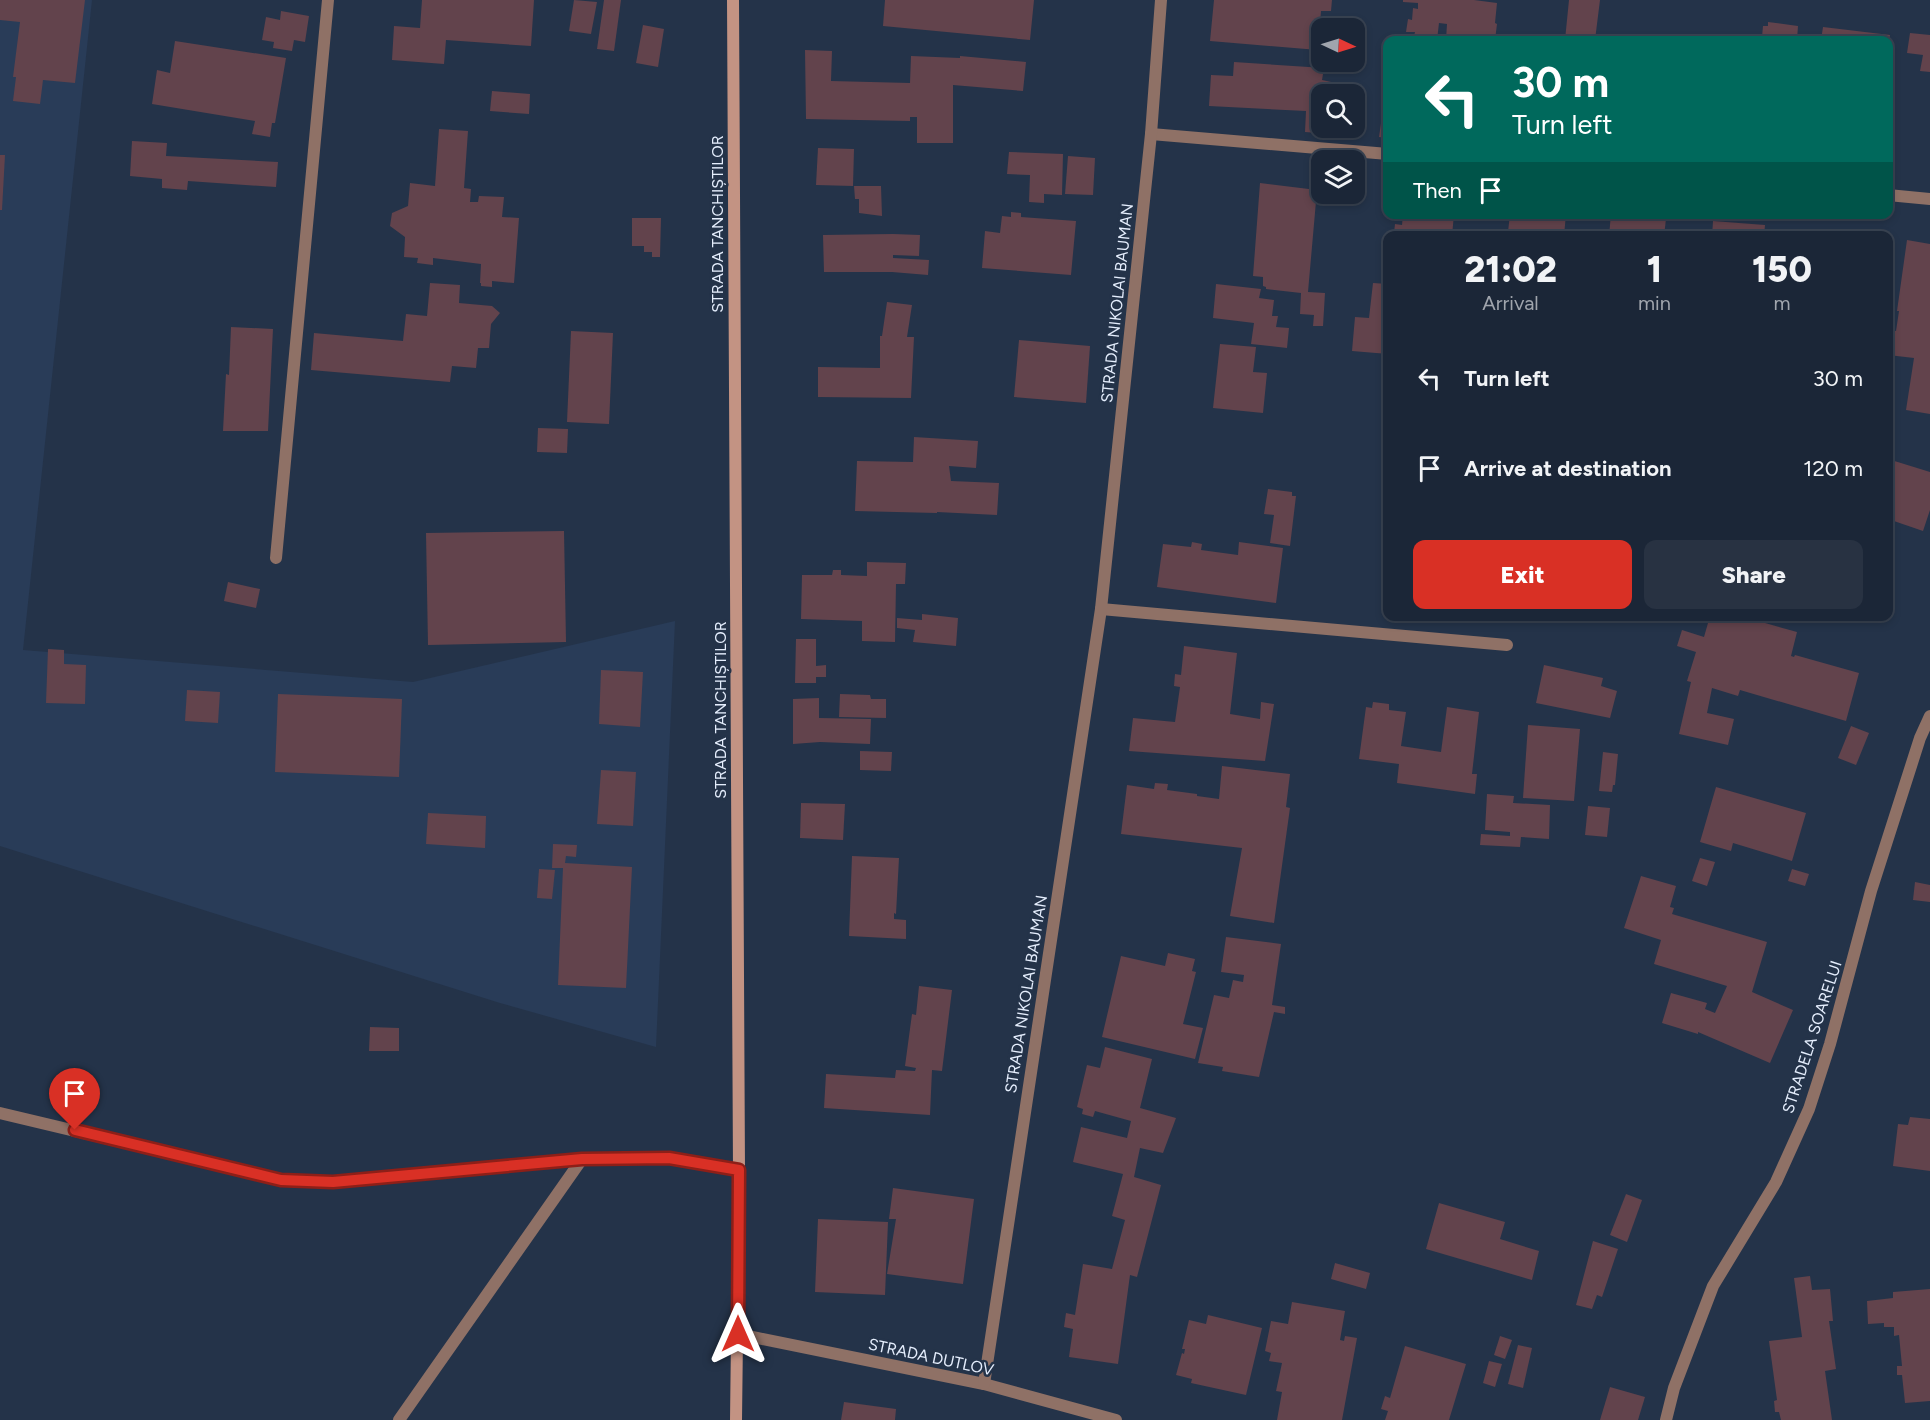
<!DOCTYPE html>
<html lang="en">
<head>
<meta charset="utf-8">
<style>
  body { margin:0; font-family:Figtree,sans-serif; background:#283242; color:#f1f3f6; height:100vh; display:flex; flex-direction:column; font-size:22px; white-space:nowrap }
  * { box-sizing:border-box; margin:0 }
  p { font-size:20px; color:#a0a5ad }
  .icon { flex:none; width:33px; height:33px; fill:none; stroke:currentColor; stroke-width:2; stroke-linecap:round; stroke-linejoin:round }
  .map { position:relative; flex:1; overflow:hidden }
  .sheet { position:absolute; left:1383px; top:231px; width:510px; height:390px; display:flex; flex-direction:column; background:#1b2637; border-radius:12px; box-shadow:0 3px 9px #0003,0 0 0 2px #394352 }
  .sheet>* { flex:none }
  .banner { position:absolute; left:1383px; top:36px; width:510px; height:183px; border-radius:12px; box-shadow:0 3px 9px #0003,0 0 0 2px #394352; background:#00695c; color:#fff; overflow:hidden }
  .needle { width:39px; rotate:94deg }
  .controls { position:absolute; left:1311px; top:18px; display:grid; gap:12px }
  .controls a { display:grid; place-items:center; width:54px; height:54px; border-radius:12px; background:#1b2637; box-shadow:0 3px 9px #0003,0 0 0 2px #394352; font-size:30px }
  .pin { position:absolute; display:grid; place-items:center; width:51px; height:51px; color:#fff; margin:-62px -26px; border-radius:50% 50% 50% 0; rotate:-45deg; box-shadow:0 0 6px #0007 }
  .pin .icon { rotate:45deg }
  .me { position:absolute; width:66px; margin:-33px; rotate:0deg; stroke-linejoin:round; filter:drop-shadow(0 0 4px #0008) }
  .turn { display:flex; align-items:center; gap:21px; height:126px; padding:0 30px; font-size:27px }
  .turn .icon { width:78px; height:78px; stroke-width:2.5 }
  .turn b { display:block; font-size:42px; line-height:51px }
  .then { display:flex; align-items:center; height:57px; padding:0 30px; background:#0003; gap:12px; font-size:22px }
  .eta { display:flex; justify-content:space-evenly; align-items:center; height:102px; text-align:center }
  .eta b { font-size:36px; font-weight:800; line-height:42px }
  .primary-button { display:flex; gap:12px; margin-top:auto; padding:12px 30px }
  .primary-button a { flex:1; height:69px; border-radius:12px; background:#d93025; color:#fff; font-size:24px; font-weight:800; line-height:69px; text-align:center }
  .primary-button a+a { background:#283242; color:#f1f3f6 }
  ul { padding:0; list-style:none }
  li { display:flex; align-items:center; gap:18px; height:90px; padding:0 30px }
  li div { flex:1 }
  li b { display:block; font-size:22px }
  li em { font-style:normal }
  .map>svg:first-child { display:block }
  .built { fill:#293c58 }
  .building { fill:#62434c; fill-rule:evenodd }
  .lines { fill:none; stroke-linecap:round; stroke-linejoin:round }
  .lane { stroke:#8f7166; stroke-width:12 }
  .street { stroke:#8f7166; stroke-width:12 }
  .secondary { stroke:#c39383; stroke-width:12 }
  .route-casing { stroke:#8d1f18; stroke-width:15 }
  .route { stroke:#d93025; stroke-width:10 }
  .labels { text-anchor:middle; dominant-baseline:central; stroke-width:5; stroke-linejoin:round; paint-order:stroke }
  .street-label { font-size:16px; fill:#e5eefd; stroke:#243349 }
</style>
</head>
<body>
<div class="map">
<svg width="1930" height="1420" viewBox="0 0 1930 1420">
  <rect width="100%" height="100%" fill="#243349"/>
  <path class="built" d="M0,0H92L23,650L413,682L675,621L656,1047L500,1003L0,846Z"/>
  <g class="building">
    <path d="M0,0H85L75,83L43,80L40,104L13,101L16,77H13L20,22L0,20Z"/>
    <path d="M422,0H534L531,46L446,40L444,64L392,60L394,26L420,28Z"/>
    <path d="M574,0L597,2L591,34L569,31Z"/>
    <path d="M604,0H621L614,51L597,49Z"/>
    <path d="M885,0H1034L1030,40L883,26Z"/>
    <path d="M1214,0H1332L1331,11H1321L1318,50L1210,41Z"/>
    <path d="M1403,0H1474L1497,3L1495,23L1497,24L1495,40H1446L1447,24L1439,23L1437,40H1413L1415,32H1406L1408,19L1412,20L1413,8L1418,9V3L1403,2Z"/>
    <path d="M1569,0H1600L1595,40H1565Z"/>
    <path d="M281,11L309,16L305,42L294,40L292,51L273,48L274,42L262,40L266,17L280,20Z"/>
    <path d="M1768,22L1798,26L1797,40H1766V38L1762,37L1763,26H1768Z"/>
    <path d="M643,25L664,29L658,67L636,63Z"/>
    <path d="M1823,27L1890,35L1889,40H1821Z"/>
    <path d="M1910,33L1930,35V72L1920,71L1923,55L1907,53Z"/>
    <path d="M175,41L286,58L275,123H272L270,137L252,134L255,121L152,104L157,70L170,73Z"/>
    <path d="M805,50L832,51L831,81L910,83L911,56L960,58V56L1026,62L1023,91L953,85V143H917V117H910V121L806,119Z"/>
    <path d="M1234,62L1324,68L1322,80L1363,89L1361,109H1358L1356,136L1305,132L1306,111L1209,106L1211,75L1233,76ZM1322,94H1354V128H1322Z"/>
    <path d="M492,91L530,94L529,114L490,111Z"/>
    <path d="M1385,96H1388V138L1379,137Z"/>
    <path d="M439,129L468,131L464,188L471,189L470,202H478L479,196L504,197L502,217L519,218L514,283L492,281V287L481,286V283H480L481,264L433,258V265L417,263L418,258L404,257L405,237L390,226L392,213L408,206L410,183L435,186Z"/>
    <path d="M132,141L167,143L166,156L278,162L276,187L188,181L187,190L162,188V179L130,176Z"/>
    <path d="M818,148L854,149L853,186L816,185Z"/>
    <path d="M1009,152L1063,154L1062,195L1044,194V203L1029,202L1030,175L1007,174Z"/>
    <path d="M0,155H5L2,210H0Z"/>
    <path d="M1068,156L1095,158L1093,195L1065,194Z"/>
    <path d="M1260,183L1317,190L1308,292L1325,293L1323,326H1313L1314,315L1300,314L1301,293L1266,289V287L1263,286V277L1253,276Z"/>
    <path d="M854,186H881L882,216L859,213V199H855Z"/>
    <path d="M1011,212L1021,213V217L1076,221L1071,275L982,268L985,231L1000,233L1002,216L1011,217Z"/>
    <path d="M1403,214H1454L1452,236H1400L1401,234L1394,233L1395,224L1402,225Z"/>
    <path d="M1510,214H1566L1564,236H1501V232H1508Z"/>
    <path d="M1611,214L1666,219L1664,236H1609Z"/>
    <path d="M632,218H661L660,257H652V252H644V246H632Z"/>
    <path d="M1713,221L1765,225L1764,236H1712Z"/>
    <path d="M1807,230L1847,234V236H1806Z"/>
    <path d="M893,234L920,235L919,256L893,255V258L929,260L928,275L892,272H824L823,235Z"/>
    <path d="M1907,240L1930,244V414L1906,410L1914,358L1888,355V311L1893,312L1890,330L1896,331L1899,311H1897Z"/>
    <path d="M430,283L460,285L459,303L492,306L500,313L491,324L489,348H478L476,368L452,366L450,382L311,370L314,333L403,341L406,314L427,316Z"/>
    <path d="M1373,283L1388,284V354L1352,351L1355,317L1369,318Z"/>
    <path d="M1216,284L1261,289L1259,298L1274,300L1272,316H1278L1276,327L1289,328L1287,348L1251,344L1254,323L1213,318Z"/>
    <path d="M887,302L912,305L907,337H914L911,398L818,397V367L880,368V336H882Z"/>
    <path d="M231,327L273,329L268,431H223L226,374L229,375Z"/>
    <path d="M571,331L613,333L609,424L567,422Z"/>
    <path d="M1019,340L1090,346L1086,403L1014,397Z"/>
    <path d="M1220,344L1256,347L1253,372L1267,373L1263,413L1213,408Z"/>
    <path d="M538,428L568,429L567,453L537,452Z"/>
    <path d="M914,437L978,441L976,468L949,466L951,481L999,483L997,515L937,512V513L855,511L857,461L913,462Z"/>
    <path d="M1888,459L1930,472V510L1923,531L1888,519Z"/>
    <path d="M1268,489L1292,492V496H1296L1290,546L1270,543L1274,515L1264,514Z"/>
    <path d="M564,531L566,642L428,645L426,533Z"/>
    <path d="M1192,542L1202,544L1201,550L1238,555L1239,542L1283,548L1276,603L1157,587L1163,544L1191,547Z"/>
    <path d="M867,562L906,563L905,584H896L895,642L862,641V621L801,619L802,575H832L833,570H841V575L867,576Z"/>
    <path d="M228,582L260,589L256,608L224,601Z"/>
    <path d="M922,614L958,618L956,646L913,642L915,630L897,628V618L922,620Z"/>
    <path d="M1710,616H1752L1751,619L1797,632L1791,656L1794,657L1795,655L1859,673L1846,721L1740,690L1738,696L1712,688L1707,713L1734,719L1728,745L1679,734L1691,682L1687,681L1696,652L1677,646L1682,630L1704,637Z"/>
    <path d="M796,639H816V666L826,665V677H816V683H795Z"/>
    <path d="M1184,646L1237,653L1230,714L1260,719L1261,702L1274,704L1265,761L1129,751L1133,718L1175,722L1180,687L1174,686L1175,674L1181,675Z"/>
    <path d="M48,649L64,650V664L86,665L85,704L46,703Z"/>
    <path d="M1544,665L1603,678L1601,686L1617,691L1610,718L1536,703Z"/>
    <path d="M601,670L643,672L640,727L599,724Z"/>
    <path d="M187,690L220,692L218,723L185,721Z"/>
    <path d="M278,694L402,699L399,777L275,772Z"/>
    <path d="M840,694L870,695L871,699H886V718L839,717Z"/>
    <path d="M819,698V718L871,719L870,744L820,742L793,744V699Z"/>
    <path d="M1373,702L1389,704V710L1406,712L1401,746L1441,752L1447,707L1479,712L1472,774H1477L1475,794L1397,783L1399,764L1359,759L1366,707L1372,708Z"/>
    <path d="M1528,725L1580,729L1574,801L1523,798Z"/>
    <path d="M1851,726L1869,733L1856,765L1838,758Z"/>
    <path d="M860,751L892,752L891,771L860,770Z"/>
    <path d="M1603,752L1618,754L1615,785H1613L1612,792L1599,791Z"/>
    <path d="M1222,766L1290,774L1286,807L1290,808L1274,923L1230,916L1242,848L1121,834L1127,785L1154,789L1155,783L1168,784L1167,790L1197,794V796L1219,799Z"/>
    <path d="M601,770L636,772L633,826L597,824Z"/>
    <path d="M1716,787L1806,813L1792,861L1733,843L1731,851L1700,842Z"/>
    <path d="M1487,794L1514,796L1513,803L1550,805L1549,839L1521,837L1520,847L1480,845L1481,834L1510,836V832L1485,830Z"/>
    <path d="M801,803L845,804L843,840L800,838Z"/>
    <path d="M1588,806L1610,808L1607,837L1585,835Z"/>
    <path d="M428,813L486,816L485,848L426,844Z"/>
    <path d="M553,844L577,845L576,857L566,856L565,863L632,867L626,988L558,985L563,868H552Z"/>
    <path d="M852,856L899,858L896,914L894,913V919L906,920V939L849,936Z"/>
    <path d="M1700,858L1715,862L1707,886L1692,881Z"/>
    <path d="M539,869L555,870L552,899L537,898Z"/>
    <path d="M1792,869L1809,874L1805,886L1788,881Z"/>
    <path d="M1641,876L1676,886L1670,907L1674,908L1672,914L1767,942L1752,992L1793,1010L1770,1063L1698,1032V1034L1662,1023L1671,993L1707,1003L1705,1009L1715,1013L1727,986L1654,964L1661,940L1624,928Z"/>
    <path d="M1915,882L1930,885V902L1913,900Z"/>
    <path d="M1226,937L1281,944L1272,1005L1285,1007V1014L1274,1012L1259,1077L1222,1071L1223,1067L1198,1063L1214,995L1229,998L1233,980L1243,982L1244,975L1221,972Z"/>
    <path d="M1168,953L1195,959L1192,971L1196,972L1183,1024L1203,1028L1195,1059L1102,1037L1121,956L1165,966Z"/>
    <path d="M919,986L952,990L942,1071L932,1070L930,1115L824,1108L826,1074L895,1078L896,1070L915,1071L916,1068L905,1066L912,1014L916,1015Z"/>
    <path d="M370,1027L399,1028V1051H369Z"/>
    <path d="M1105,1047L1152,1059L1140,1108L1176,1118L1163,1153L1140,1148L1134,1177L1161,1185L1137,1277L1130,1275L1118,1364L1069,1357L1073,1329L1064,1327L1066,1313L1075,1315L1083,1264L1112,1269L1125,1220L1112,1216L1123,1174L1073,1162L1081,1127L1127,1138L1131,1121L1095,1111L1093,1117L1082,1114L1083,1109L1077,1107L1087,1065L1100,1068Z"/>
    <path d="M1910,1117L1930,1119V1171L1893,1166L1898,1124L1908,1125Z"/>
    <path d="M893,1188L974,1199L963,1284L887,1274L896,1219H889Z"/>
    <path d="M1626,1194L1642,1200L1627,1242L1610,1235Z"/>
    <path d="M1439,1203L1505,1222L1500,1239L1539,1251L1532,1280L1426,1249Z"/>
    <path d="M818,1219L888,1222L885,1295L815,1292Z"/>
    <path d="M1593,1241L1618,1249L1602,1297L1597,1295L1592,1309L1576,1305Z"/>
    <path d="M1335,1263L1370,1273L1366,1289L1331,1279Z"/>
    <path d="M1810,1276L1812,1290L1830,1289L1833,1321H1829L1836,1369L1825,1371L1832,1420H1781L1779,1412H1775L1774,1401L1777,1400L1769,1341L1802,1337L1794,1278Z"/>
    <path d="M1930,1289V1401L1905,1403L1902,1375H1897V1366H1902L1899,1335L1894,1336V1327H1884V1323L1868,1324L1867,1301L1893,1298V1292Z"/>
    <path d="M1292,1302L1345,1311L1340,1340L1344,1341L1345,1336L1357,1338L1342,1420H1277L1282,1392L1276,1391L1282,1363L1269,1361L1271,1353L1265,1351L1271,1321L1288,1324Z"/>
    <path d="M1208,1315L1262,1328L1246,1395L1191,1383L1192,1379L1176,1375L1182,1353L1184,1354L1185,1349H1182L1189,1320L1206,1324Z"/>
    <path d="M1500,1336L1512,1340L1505,1359L1494,1355Z"/>
    <path d="M1518,1345L1532,1348L1523,1388L1508,1384Z"/>
    <path d="M1405,1346L1466,1364L1449,1420H1385L1388,1411L1381,1409L1385,1396L1390,1398Z"/>
    <path d="M1489,1361L1502,1364L1495,1387L1483,1383Z"/>
    <path d="M1610,1387L1645,1397L1638,1420H1600Z"/>
    <path d="M844,1402L896,1409L895,1420H841Z"/>
  </g>
  <g class="lines">
    <g class="lane">
      <path d="M276,558L328,0"/>
      <path d="M0,1113L281,1180L333,1182L582,1159L669,1158L739,1170"/>
      <path d="M399,1420L582,1159"/>
    </g>
    <g class="street">
      <path d="M1151,134L1388,154"/>
      <path d="M1888,195L1930,199"/>
      <path d="M1101,609L1507,645"/>
      <path d="M738,1334L984,1384L1116,1420"/>
      <path d="M984,1384L1101,609L1151,134L1161,0"/>
      <path d="M1666,1420L1674,1388L1713,1286L1776,1182L1809,1109L1830,1044L1871,891L1920,738L1930,716"/>
    </g>
    <path class="secondary" d="M733,0L739,1170L736,1420"/>
  </g>
  <g class="lines">
    <defs>
      <path id="route" d="M75,1130L281,1180L333,1182L582,1159L669,1158L739,1170L738,1334"/>
    </defs>
    <use href="#route" class="route-casing"/>
    <use href="#route" class="route"/>
  </g>
  <g class="labels">
    <g class="street-label">
      <text transform="translate(717 224) rotate(-90)">STRADA TANCHIȘTILOR</text>
      <text transform="translate(1117 303) rotate(-84)">STRADA NIKOLAI BAUMAN</text>
      <text transform="translate(720 710) rotate(-90)">STRADA TANCHIȘTILOR</text>
      <text transform="translate(1026 994) rotate(-81)">STRADA NIKOLAI BAUMAN</text>
      <text transform="translate(1812 1037) rotate(-72)">STRADELA SOARELUI</text>
      <text transform="translate(931 1357) rotate(12)">STRADA DUTLOV</text>
    </g>
  </g>
</svg>
<div class="controls">
<a><svg class="needle" viewBox="-14 -14 28 28"><path d="M0-13l5 13h-10z" fill="#e53935"/><path d="M0 13l5-13h-10z" fill="#a0a5ad"/></svg></a>
<a><svg class="icon" aria-label="search" viewBox="0 0 24 24"><circle cx="10" cy="10" r="6"/><path d="M15 15l6 6"/></svg></a>
<a><svg class="icon" aria-label="layers" viewBox="0 0 24 24"><path d="M12 4l9 5-9 5-9-5zM3 14l9 5 9-5"/></svg></a>
</div>
<div class="pin" style="left:75px;top:1130px;background:#d93025"><svg class="icon" aria-label="arrive" viewBox="0 0 24 24"><path d="M6 21V4h12l-3 4 3 4H6"/></svg></div>
<svg class="me" style="left:738px;top:1334px" viewBox="-20 -20 40 40"><path d="M0-17L14 15 0 8-14 15z" fill="#d93025" stroke="#fff" stroke-width="4"/></svg>
<div class="banner">
<div class="turn"><svg class="icon" aria-label="left" viewBox="0 0 24 24"><path d="M17 20v-9H6M10 6l-5 5 5 5"/></svg><div><b>30 m</b>Turn left</div></div>
<div class="then">Then<svg class="icon" aria-label="arrive" viewBox="0 0 24 24"><path d="M6 21V4h12l-3 4 3 4H6"/></svg></div>
</div>
<section class="sheet">
<div class="eta">
<div><b>21:02</b><p>Arrival</p></div>
<div><b>1</b><p>min</p></div>
<div><b>150</b><p>m</p></div>
</div>
<ul>
<li><svg class="icon" aria-label="left" viewBox="0 0 24 24"><path d="M17 20v-9H6M10 6l-5 5 5 5"/></svg><div><b>Turn left</b></div><em>30 m</em></li>
<li><svg class="icon" aria-label="arrive" viewBox="0 0 24 24"><path d="M6 21V4h12l-3 4 3 4H6"/></svg><div><b>Arrive at destination</b></div><em>120 m</em></li>
</ul>
<div class="primary-button"><a>Exit</a><a>Share</a></div>
</section>
</div>
</body>
</html>
